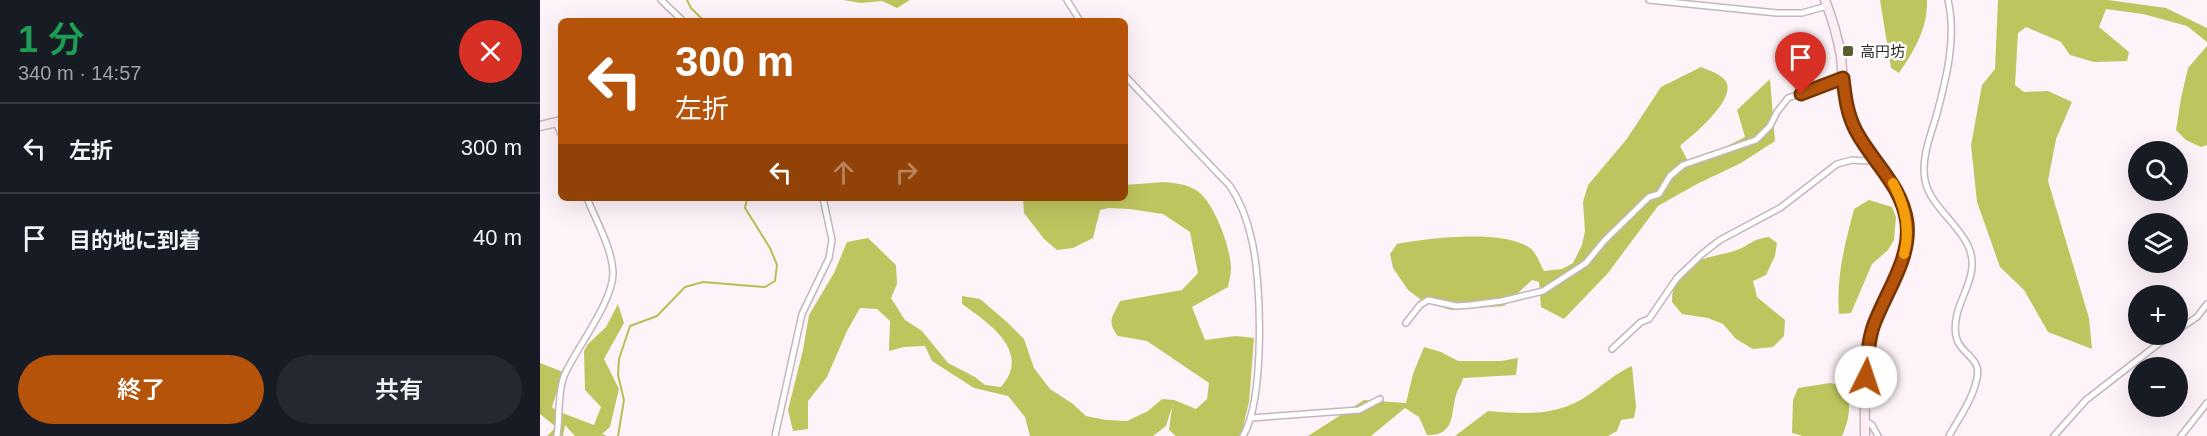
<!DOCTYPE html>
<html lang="ja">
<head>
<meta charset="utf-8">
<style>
  body { margin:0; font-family:Arial,"Noto Sans JP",sans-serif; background:#242831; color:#f1f3f6; height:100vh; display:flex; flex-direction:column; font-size:22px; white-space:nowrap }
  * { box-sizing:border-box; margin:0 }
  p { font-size:20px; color:#9ea1a6 }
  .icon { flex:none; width:33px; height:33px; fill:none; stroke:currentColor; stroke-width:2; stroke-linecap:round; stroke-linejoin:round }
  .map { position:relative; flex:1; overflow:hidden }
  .sheet { display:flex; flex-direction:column; background:#171b24; width:540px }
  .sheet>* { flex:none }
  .guide { position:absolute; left:18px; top:18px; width:570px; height:183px; border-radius:9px; box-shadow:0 6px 24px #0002; background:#b45309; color:#fff; overflow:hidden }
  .tools { position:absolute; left:1588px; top:141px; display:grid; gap:12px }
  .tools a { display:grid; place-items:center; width:60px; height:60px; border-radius:50%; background:#171b24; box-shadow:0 6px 24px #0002; font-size:30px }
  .pin { position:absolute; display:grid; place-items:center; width:51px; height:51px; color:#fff; margin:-62px -26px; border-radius:50% 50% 50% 0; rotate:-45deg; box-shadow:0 0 6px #0007 }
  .pin .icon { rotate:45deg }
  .me { position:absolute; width:66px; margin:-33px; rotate:4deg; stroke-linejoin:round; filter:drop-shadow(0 0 4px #0008) }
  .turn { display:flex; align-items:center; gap:21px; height:126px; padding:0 18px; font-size:27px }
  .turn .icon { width:78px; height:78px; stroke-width:2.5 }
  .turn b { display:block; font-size:42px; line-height:51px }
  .lanes { display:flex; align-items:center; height:57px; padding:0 18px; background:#0003; justify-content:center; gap:30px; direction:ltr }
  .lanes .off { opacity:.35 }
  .round { display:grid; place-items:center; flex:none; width:63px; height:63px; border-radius:32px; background:#242831 }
  .overview { display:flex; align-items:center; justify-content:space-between; height:102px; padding:0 18px }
  h1 { font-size:36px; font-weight:600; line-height:45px; color:#1e9e55 }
  .primary-button { display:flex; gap:12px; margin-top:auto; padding:12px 18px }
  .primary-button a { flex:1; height:69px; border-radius:36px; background:#b45309; color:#fff; font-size:24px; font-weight:600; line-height:69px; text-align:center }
  .primary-button a+a { background:#242831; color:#f1f3f6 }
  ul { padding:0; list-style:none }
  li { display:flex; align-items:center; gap:18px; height:90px; padding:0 18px; border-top:2px solid #363941 }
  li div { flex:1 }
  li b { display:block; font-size:22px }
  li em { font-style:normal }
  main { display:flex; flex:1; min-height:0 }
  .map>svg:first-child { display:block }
  .forest { fill:#bec55e }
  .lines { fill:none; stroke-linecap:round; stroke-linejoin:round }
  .stream { stroke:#b8be57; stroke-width:2 }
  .street-casing { stroke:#c3b6bc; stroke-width:8 }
  .secondary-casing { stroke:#c3b6bc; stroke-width:11 }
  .street { stroke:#fff; stroke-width:5 }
  .secondary { stroke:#feeef5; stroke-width:8 }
  .route-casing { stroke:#753606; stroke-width:15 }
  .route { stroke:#b45309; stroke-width:10 }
  .slow { stroke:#f59e0b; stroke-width:10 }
  .poi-dot { fill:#5b5e2c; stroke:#fff; stroke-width:2 }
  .labels { text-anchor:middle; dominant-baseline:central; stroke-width:5; stroke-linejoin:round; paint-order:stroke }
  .poi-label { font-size:15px; fill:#2e292b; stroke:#fff; text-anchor:start }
</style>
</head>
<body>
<main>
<section class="sheet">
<div class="overview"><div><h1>1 分</h1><p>340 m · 14:57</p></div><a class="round" style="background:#d93025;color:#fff"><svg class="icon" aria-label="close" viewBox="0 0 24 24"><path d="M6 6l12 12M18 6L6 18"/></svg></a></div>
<ul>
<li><svg class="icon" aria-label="left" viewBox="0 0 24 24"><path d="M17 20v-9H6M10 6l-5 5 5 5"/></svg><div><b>左折</b></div><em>300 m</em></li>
<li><svg class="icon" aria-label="arrive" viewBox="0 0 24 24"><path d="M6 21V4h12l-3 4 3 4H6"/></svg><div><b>目的地に到着</b></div><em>40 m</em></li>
</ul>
<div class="primary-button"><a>終了</a><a>共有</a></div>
</section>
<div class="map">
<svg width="1667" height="436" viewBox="0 0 1667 436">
  <rect width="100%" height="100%" fill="#fef3f8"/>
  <g class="forest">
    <path d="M303,0H370L357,8L342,1L321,3Z"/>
    <path d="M1340,0H1387C1388,28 1374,51 1359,73L1351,68Z"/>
    <path d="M1458,0H1568L1626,8L1667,28V42L1647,26L1603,14L1566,9L1559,27L1589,52L1587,61L1554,62L1530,55L1521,42L1486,27L1478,33L1475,85L1484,92L1508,91L1532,102L1516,139L1508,181L1549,318L1552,349L1508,332L1484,290L1460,267L1437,202L1431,145L1442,85L1455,69Z"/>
    <path d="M1667,46V145L1661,147L1646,140L1636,130L1641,98L1648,68Z"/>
    <path d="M1161,67C1168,70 1177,73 1183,78C1203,95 1152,136 1140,146L1150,165L1205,137L1197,110L1230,79L1235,141L1201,163L1157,184L1118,206L1068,273L1024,319L1001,307L999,282L992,280L964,306L911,310L884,302L868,290L853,268L850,254L857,244C888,238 963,229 990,248C996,252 1000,264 1004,271L1022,269L1033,263L1042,245L1045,231L1043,202L1048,185L1086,140L1121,87Z"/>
    <path d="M624,182C635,183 646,184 656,190C674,201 691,248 691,269C691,275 689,281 688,287L652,307L665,340L696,336L714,338L709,402L701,436H636L629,430L632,407L626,426L613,436H490L485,417L468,396L434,388L392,361L385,346L364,347L349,351L350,321L337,309L320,308L307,331L287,377L268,401V429L253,431L248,410L263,350L269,315L294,273L307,242L328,238L356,265L357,284L351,298L365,320L382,331L408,363L435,377L445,385L461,387C492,352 449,323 422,304V296L440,299L467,322L484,339L494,368L510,389L533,404L546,416L566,420L587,421L608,411L622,399L634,400L656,409L667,399L669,383L607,341L578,336C566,321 573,316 580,301L642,290L658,273L650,232L623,214L589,209L569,208L560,210L553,238L533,248L517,250L504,239L484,213L483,198H585V185Z"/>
    <path d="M1329,200L1352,207L1356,217L1354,240L1348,250L1332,264L1311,313L1299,314C1296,276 1305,244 1314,209Z"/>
    <path d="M1229,237L1237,243L1235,256L1226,275L1213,281L1217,297L1245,320L1244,336L1233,347L1213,349L1196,339L1183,324L1168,318L1142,314L1132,302C1133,259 1159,261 1194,251C1208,247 1211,239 1229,237Z"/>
    <path d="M78,304L84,323L64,359L79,389L70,427L62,434L67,436H35L25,425L23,436H7L16,427L0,414V363L23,372L12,407L17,411L54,425L61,407L45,390L44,351L48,344L66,327Z"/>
    <path d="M884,347L901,352L918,361H961L978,358L976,375L923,378C922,384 919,387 917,392C910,411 917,436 887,435L879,417L865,408L831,436H768L824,400L866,403L873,374Z"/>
    <path d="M1092,366L1096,407L1094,418L1081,420L1077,431L1068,436H915L948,411C985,414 1017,417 1050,394C1064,384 1076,373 1092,366Z"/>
    <path d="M1290,383L1306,386C1311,405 1310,418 1302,436H1263L1252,433L1253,400L1258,388Z"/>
  </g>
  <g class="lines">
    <g class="stream">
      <path d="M147,0L151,8L164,21"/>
      <path d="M78,436L84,400L78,375L79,359L90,326L117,316L145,287L163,282L225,287L235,281L237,265L230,248L205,208L207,198"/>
    </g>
    <defs>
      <g id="street">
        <path d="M121,0L143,21"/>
        <path d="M527,0L540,21"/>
        <path d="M1109,0L1237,13H1262L1287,6"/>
        <path d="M1408,0C1417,38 1406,80 1396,117C1390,137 1381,159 1385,180C1389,205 1420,225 1429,248C1442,279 1410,304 1416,336C1419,354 1442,357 1437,378C1433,399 1419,418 1409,436"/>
        <path d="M585,76L690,186C700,201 707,219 711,237C722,279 725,399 703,436"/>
        <path d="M16,122L21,134"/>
        <path d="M866,323L880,305L888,300L916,306L931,305L962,301L1003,291L1046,263L1064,241L1109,197L1119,194L1130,176L1143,165L1216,140L1230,126L1237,112L1248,98L1303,78"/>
        <path d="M1638,330L1657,317L1667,304"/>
        <path d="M1072,349L1101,322L1109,319L1137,278L1162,254L1180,240L1240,208L1297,164L1312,160L1326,161L1334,158"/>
        <path d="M711,418L819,410L840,399"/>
        <path d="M1325,421L1332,425L1338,436"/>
        <path d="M17,436C20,416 17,396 24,376C36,348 74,301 73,272C72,248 56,221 47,198"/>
        <path d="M235,436L262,314L289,258L292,240L283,198"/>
        <path d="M1514,436L1546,400L1631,334"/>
        <path d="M1641,436L1667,403"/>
      </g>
      <g id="secondary">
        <path d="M1285,0C1292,18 1298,38 1301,57C1303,78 1303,101 1311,120C1328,161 1371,188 1367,237C1365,271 1341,299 1332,331C1323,364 1325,402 1325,436"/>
        <path d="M0,126L21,121"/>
      </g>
    </defs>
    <use href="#street" class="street-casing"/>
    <use href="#secondary" class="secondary-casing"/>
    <use href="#street" class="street"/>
    <use href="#secondary" class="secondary"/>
  </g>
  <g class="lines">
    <defs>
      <path id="route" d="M1261,94L1303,78C1305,96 1307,114 1316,131C1333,163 1362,185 1367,223C1371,260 1345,293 1333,327C1328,343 1327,360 1326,377"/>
    </defs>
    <use href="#route" class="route-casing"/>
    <use href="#route" class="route"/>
    <path class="slow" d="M1353,183C1365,206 1371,229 1364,254"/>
  </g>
  <rect class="poi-dot" x="1302" y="45" width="12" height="12" rx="3"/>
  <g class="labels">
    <g class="poi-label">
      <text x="1320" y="51">高円坊</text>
    </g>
  </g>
</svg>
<div class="tools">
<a><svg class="icon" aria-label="search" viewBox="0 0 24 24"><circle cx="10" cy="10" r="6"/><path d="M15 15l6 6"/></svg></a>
<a><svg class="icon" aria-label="layers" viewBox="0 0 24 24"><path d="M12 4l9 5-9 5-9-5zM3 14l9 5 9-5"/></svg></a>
<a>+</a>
<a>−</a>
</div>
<div class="pin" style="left:1261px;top:94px;background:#d93025"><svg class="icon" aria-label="arrive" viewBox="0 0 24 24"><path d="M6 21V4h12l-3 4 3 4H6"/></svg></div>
<svg class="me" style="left:1326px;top:377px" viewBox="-20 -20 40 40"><circle r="19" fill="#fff"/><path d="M0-13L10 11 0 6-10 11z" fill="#b45309"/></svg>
<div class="guide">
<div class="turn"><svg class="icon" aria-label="left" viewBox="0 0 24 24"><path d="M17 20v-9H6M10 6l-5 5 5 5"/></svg><div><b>300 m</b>左折</div></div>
<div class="lanes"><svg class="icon" aria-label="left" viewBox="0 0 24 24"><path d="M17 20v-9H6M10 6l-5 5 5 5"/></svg><svg class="icon off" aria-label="ahead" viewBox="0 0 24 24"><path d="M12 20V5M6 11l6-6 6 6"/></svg><svg class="icon off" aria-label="right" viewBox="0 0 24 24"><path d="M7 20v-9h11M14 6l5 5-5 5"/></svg></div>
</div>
</div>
</main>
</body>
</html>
